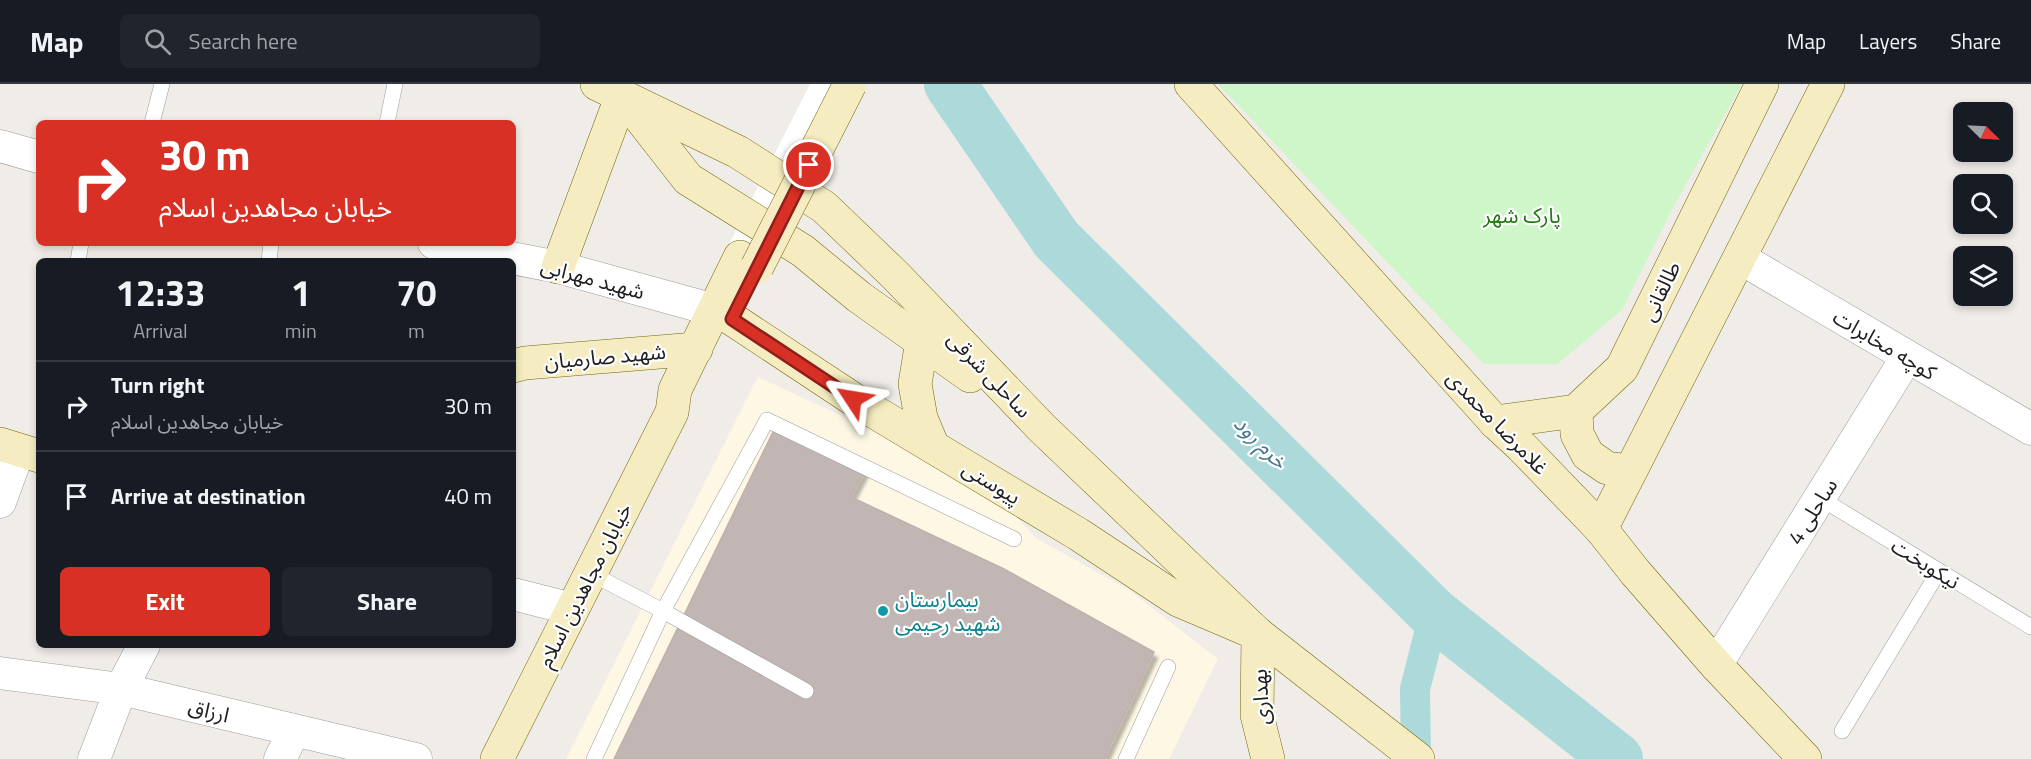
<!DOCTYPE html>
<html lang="en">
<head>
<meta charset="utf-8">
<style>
  body { margin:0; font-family:"Titillium Web","Noto Sans Arabic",sans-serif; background:#20242c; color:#f1f3f6; height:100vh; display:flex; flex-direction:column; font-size:22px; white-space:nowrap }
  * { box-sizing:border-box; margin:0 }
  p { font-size:20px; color:#9ea1a6 }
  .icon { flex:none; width:33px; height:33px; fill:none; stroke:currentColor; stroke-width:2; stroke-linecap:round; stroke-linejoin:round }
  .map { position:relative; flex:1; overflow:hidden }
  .drawer { position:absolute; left:36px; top:174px; width:480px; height:390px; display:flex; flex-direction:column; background:#171b24; border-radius:9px; box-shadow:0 3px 9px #0003 }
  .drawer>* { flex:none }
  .top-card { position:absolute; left:36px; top:36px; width:480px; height:126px; border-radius:9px; box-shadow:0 3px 9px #0003; background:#d93025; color:#fff; overflow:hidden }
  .needle { width:39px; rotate:114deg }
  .controls { position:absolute; left:1953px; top:18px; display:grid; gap:12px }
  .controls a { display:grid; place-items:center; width:60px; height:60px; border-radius:9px; background:#171b24; box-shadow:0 3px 9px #0003; font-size:30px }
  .pin { position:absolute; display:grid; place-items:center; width:51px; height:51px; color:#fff; margin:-26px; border:3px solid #fff; border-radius:50%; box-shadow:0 2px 6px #0007 }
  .me { position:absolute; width:66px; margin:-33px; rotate:303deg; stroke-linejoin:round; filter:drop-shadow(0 0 4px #0008) }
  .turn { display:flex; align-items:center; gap:21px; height:126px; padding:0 24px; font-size:27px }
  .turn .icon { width:78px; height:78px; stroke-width:2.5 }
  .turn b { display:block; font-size:42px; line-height:51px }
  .eta { display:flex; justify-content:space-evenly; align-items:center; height:102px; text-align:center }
  .eta b { font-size:36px; font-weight:700; line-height:42px }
  .action { display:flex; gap:12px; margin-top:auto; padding:12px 24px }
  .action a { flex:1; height:69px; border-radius:9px; background:#d93025; color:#fff; font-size:24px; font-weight:700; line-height:69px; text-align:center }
  .action a+a { background:#20242c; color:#f1f3f6 }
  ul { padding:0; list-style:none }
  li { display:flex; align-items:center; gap:18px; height:90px; padding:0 24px; border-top:2px solid #363941 }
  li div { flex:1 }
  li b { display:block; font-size:22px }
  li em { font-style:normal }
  header { display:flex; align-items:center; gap:36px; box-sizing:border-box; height:84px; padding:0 30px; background:#171b24; border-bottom:2px solid #363941 }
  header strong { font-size:28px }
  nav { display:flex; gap:33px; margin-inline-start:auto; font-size:21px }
  .search { width:420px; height:54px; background:#20242c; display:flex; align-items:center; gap:15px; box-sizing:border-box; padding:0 21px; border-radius:9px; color:#9ea1a6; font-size:22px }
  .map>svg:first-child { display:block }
  .education { fill:#fdf7e4 }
  .park { fill:#cff6c9 }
  .pier { fill:#fff }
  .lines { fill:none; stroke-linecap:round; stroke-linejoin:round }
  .canal { stroke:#acdada; stroke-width:30 }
  .river { stroke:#acdada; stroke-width:52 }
  .building { fill:#c1b6b4; stroke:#c1b0ab; stroke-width:1.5; filter:url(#shadow) }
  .lane-casing { stroke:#9d9d9d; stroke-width:16 }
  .street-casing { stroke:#9d9d9d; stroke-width:33 }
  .secondary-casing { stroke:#72670d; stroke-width:34 }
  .lane { stroke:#fff; stroke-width:15 }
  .street { stroke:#fff; stroke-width:32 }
  .secondary { stroke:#f5edc1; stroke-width:33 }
  .secondary-bridge-casing { stroke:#72670d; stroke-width:34; stroke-linecap:butt }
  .secondary-bridge { stroke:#f5edc1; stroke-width:33 }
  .route-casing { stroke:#8d1f18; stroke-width:15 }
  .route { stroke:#d93025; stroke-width:10 }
  .culture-dot { fill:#0f9aa8; stroke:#fff; stroke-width:2 }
  .labels { text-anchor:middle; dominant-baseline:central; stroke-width:4.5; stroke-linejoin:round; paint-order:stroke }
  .park-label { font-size:21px; fill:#227914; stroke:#fff }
  .street-label { font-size:21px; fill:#202020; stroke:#fff }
  .culture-label { font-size:21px; fill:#0d838f; stroke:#fff; text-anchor:start }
  .water-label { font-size:22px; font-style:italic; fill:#46778b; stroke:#fff }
</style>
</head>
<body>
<header>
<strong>Map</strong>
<div class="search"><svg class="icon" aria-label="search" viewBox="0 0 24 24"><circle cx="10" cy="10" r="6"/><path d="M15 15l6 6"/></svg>Search here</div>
<nav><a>Map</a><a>Layers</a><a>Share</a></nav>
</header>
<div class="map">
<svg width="2031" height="675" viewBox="0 0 2031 675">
  <defs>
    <filter id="shadow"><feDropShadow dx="3.5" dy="6" stdDeviation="1.5" flood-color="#0004"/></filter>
  </defs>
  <rect width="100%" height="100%" fill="#f0ece8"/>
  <path class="education" d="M758,293L950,382L1011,427L1036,454L1129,506L1218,575L1169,675H566Z"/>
  <path class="park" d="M1218,0H1742L1670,129L1622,226L1557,280H1484Z"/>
  <path class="pier" d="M810,0H858L764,186L726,166Z"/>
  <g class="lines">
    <path class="canal" d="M1416,675L1415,605L1434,530"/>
    <path class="river" d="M950,0L1056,155L1434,530L1617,675"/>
  </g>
  <path class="building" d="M773,348L866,384L851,413L1004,485L1154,568L1104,675H614Z"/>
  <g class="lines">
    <defs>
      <g id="lane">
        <path d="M152,39L162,0"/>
        <path d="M387,39L395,0"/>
        <path d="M78,177L81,159"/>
        <path d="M269,177L271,159"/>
        <path d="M1820,414L2031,543"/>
        <path d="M590,489L663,527L806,607"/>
        <path d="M1842,647L1939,487"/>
        <path d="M594,675L663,527L767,336L1014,455"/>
        <path d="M1126,675L1168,583"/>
      </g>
      <g id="street">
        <path d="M0,62L39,73"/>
        <path d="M434,159L558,183L714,226"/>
        <path d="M1740,174L2031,345"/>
        <path d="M0,418L19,366"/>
        <path d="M513,510L572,525"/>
        <path d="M1716,581L1907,273"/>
        <path d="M0,589L121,605L416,675"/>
        <path d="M94,675L121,605L144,561"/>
        <path d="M280,675L294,647"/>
      </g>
      <g id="secondary">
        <path d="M597,0L738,68L824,123L895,191L1042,344L1258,550L1418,675"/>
        <path d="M1191,0L1495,338L1522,363L1601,445L1635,488L1716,581L1805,675"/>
        <path d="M627,17L688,95L803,167L859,213L970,292"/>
        <path d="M558,183L622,11"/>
        <path d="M732,235L853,315L1078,450L1178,516L1258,550L1257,631L1268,675"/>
        <path d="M922,257L915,300L921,334L933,363"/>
        <path d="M513,282L525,279L696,265"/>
        <path d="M1576,327L1577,350L1588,371L1607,384L1630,387"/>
        <path d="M1495,338L1576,327L1622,284L1762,0"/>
        <path d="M0,360L39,372"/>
        <path d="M1601,445L1828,0"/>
        <path d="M497,675L672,328L675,306L740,173"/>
      </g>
    </defs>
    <use href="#lane" class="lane-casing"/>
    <use href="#street" class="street-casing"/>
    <use href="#secondary" class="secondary-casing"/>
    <use href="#lane" class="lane"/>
    <use href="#street" class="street"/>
    <use href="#secondary" class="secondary"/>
    <defs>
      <path id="secondary-bridge" d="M757,183L850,0"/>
    </defs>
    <use href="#secondary-bridge" class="secondary-bridge-casing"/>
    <use href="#secondary-bridge" class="secondary-bridge"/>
  </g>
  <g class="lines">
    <defs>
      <path id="route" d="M809,81L732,235L853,315"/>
    </defs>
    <use href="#route" class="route-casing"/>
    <use href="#route" class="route"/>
  </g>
  <circle class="culture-dot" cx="883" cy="527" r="6"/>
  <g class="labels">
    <g class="park-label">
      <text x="1522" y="131">پارک شهر</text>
    </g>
    <g class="street-label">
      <text transform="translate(593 194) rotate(15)">شهید مهرابی</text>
      <text transform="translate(1660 207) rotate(-64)">طالقانی</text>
      <text transform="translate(1885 260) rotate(31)">کوچه مخابرات</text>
      <text transform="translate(605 272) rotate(-5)">شهید صارمیان</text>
      <text transform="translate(990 290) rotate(46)">ساحلی شرقی</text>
      <text transform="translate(1498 338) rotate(46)">غلامرضا محمدی</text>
      <text transform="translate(992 398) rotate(31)">پیوستی</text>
      <text transform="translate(1812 427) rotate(-58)">ساحلی 4</text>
      <text transform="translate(1926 479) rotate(32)">نیکوبخت</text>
      <text transform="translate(584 501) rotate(-63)">خیابان مجاهدین اسلام</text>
      <text transform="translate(1260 613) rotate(-93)">بهداری</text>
      <text transform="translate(209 626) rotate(14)">ارزاق</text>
    </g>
    <g class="culture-label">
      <text x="895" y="515">بیمارستان<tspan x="895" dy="24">شهید رحیمی</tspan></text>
    </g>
    <g class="water-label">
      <text transform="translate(1261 358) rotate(45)">خرم رود</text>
    </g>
  </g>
</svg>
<div class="controls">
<a><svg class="needle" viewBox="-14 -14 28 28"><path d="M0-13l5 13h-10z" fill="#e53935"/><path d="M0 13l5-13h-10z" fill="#9ea1a6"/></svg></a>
<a><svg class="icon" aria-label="search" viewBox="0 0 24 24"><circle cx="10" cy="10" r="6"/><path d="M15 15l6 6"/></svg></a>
<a><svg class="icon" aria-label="layers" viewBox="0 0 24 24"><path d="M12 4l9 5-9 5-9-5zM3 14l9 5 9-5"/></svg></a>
</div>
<div class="pin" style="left:809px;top:81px;background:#d93025"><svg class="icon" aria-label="arrive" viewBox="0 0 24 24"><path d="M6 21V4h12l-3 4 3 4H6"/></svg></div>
<svg class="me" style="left:853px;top:315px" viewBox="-20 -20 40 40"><path d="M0-17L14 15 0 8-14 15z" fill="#d93025" stroke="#fff" stroke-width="4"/></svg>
<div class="top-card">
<div class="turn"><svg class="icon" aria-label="right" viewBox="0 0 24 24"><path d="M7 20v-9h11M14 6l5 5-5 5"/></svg><div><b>30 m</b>خیابان مجاهدین اسلام</div></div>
</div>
<section class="drawer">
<div class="eta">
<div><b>12:33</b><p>Arrival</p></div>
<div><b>1</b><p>min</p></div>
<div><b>70</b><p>m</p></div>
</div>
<ul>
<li><svg class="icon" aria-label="right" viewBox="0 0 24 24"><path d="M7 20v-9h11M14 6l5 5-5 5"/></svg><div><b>Turn right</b><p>خیابان مجاهدین اسلام</p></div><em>30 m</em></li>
<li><svg class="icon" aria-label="arrive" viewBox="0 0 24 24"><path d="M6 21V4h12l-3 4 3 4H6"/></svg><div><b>Arrive at destination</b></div><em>40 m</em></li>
</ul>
<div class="action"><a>Exit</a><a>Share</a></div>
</section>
</div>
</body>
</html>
